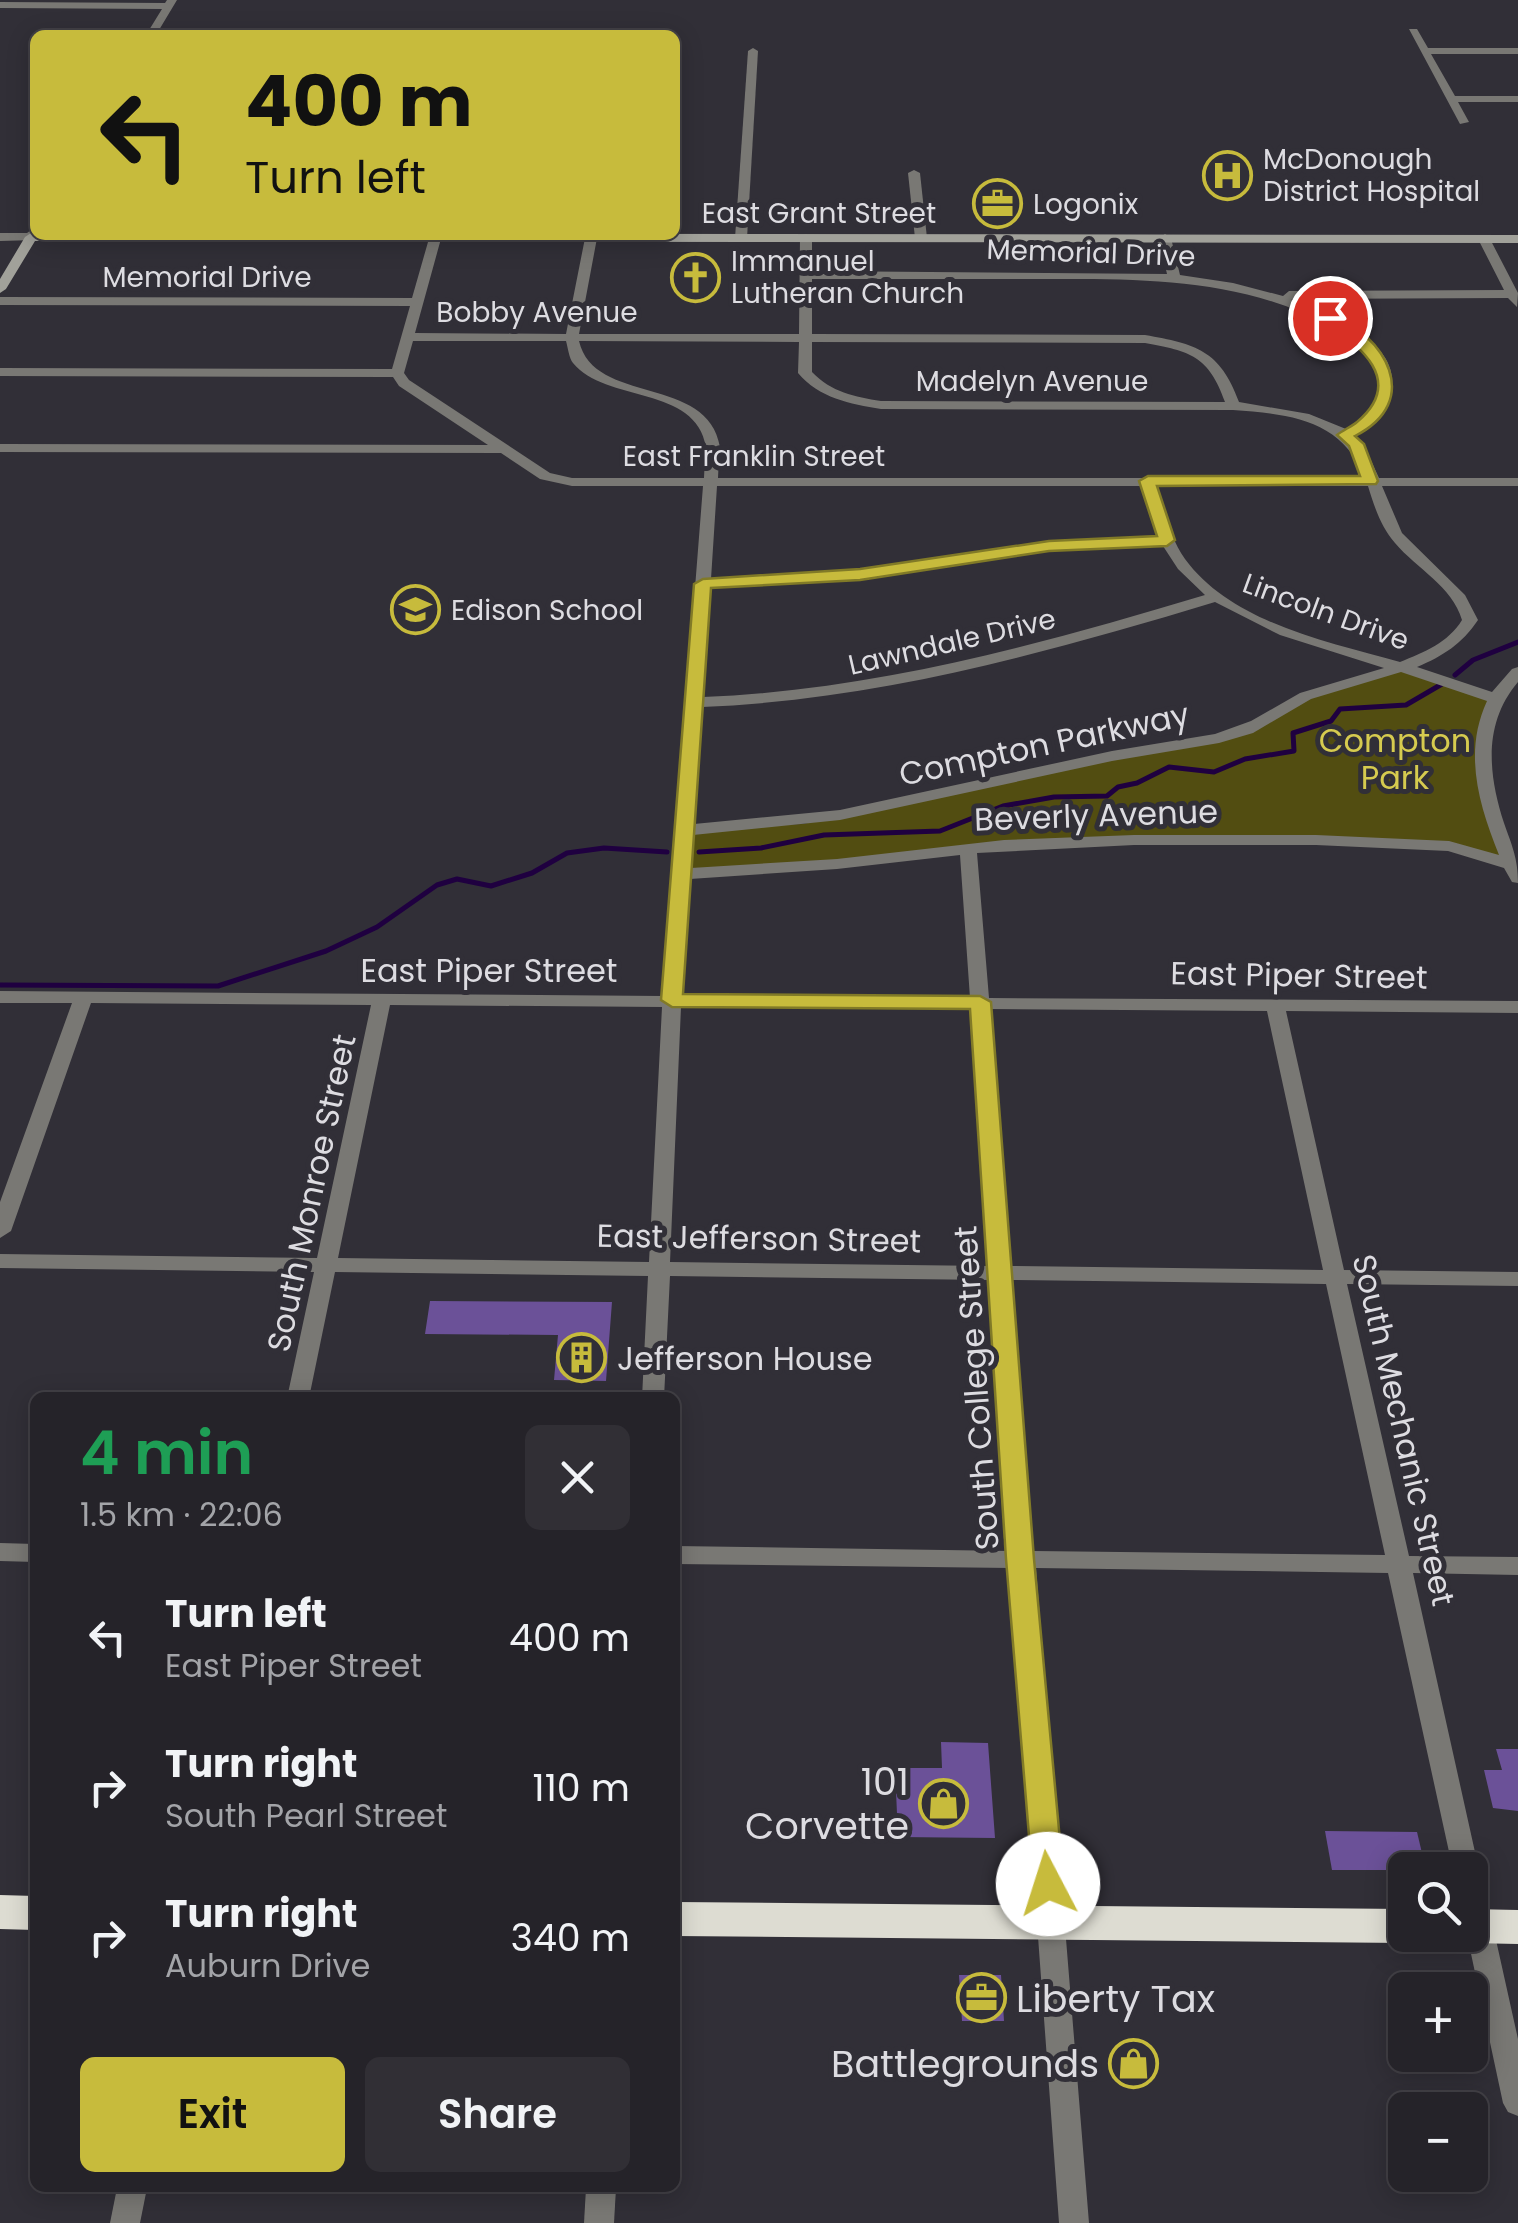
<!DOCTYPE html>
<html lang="en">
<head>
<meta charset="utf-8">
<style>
  body { margin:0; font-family:Poppins,sans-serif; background:#312f35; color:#f1f3f6; height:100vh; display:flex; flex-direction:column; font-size:38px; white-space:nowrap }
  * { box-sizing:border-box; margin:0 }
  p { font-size:32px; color:#a3a4a8 }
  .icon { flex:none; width:55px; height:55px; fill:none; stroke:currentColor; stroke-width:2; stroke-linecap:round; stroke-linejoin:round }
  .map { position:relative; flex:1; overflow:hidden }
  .sheet { position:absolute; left:30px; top:1392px; width:650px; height:800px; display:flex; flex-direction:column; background:#252329; border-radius:15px; box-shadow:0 5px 25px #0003,0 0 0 2px #424046 }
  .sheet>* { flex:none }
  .guide { position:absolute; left:30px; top:30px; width:650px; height:210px; border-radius:15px; box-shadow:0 5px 25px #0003,0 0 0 2px #424046; background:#c7bb3c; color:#111; overflow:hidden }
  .buttons { position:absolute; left:1388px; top:1852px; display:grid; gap:20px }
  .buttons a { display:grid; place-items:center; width:100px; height:100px; border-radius:15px; background:#252329; box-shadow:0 5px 25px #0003,0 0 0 2px #424046; font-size:50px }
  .pin { position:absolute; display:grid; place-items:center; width:85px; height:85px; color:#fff; margin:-42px; border:5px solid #fff; border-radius:50%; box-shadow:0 2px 10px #0007 }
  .me { position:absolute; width:110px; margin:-55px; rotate:355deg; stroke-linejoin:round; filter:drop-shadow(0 0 8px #0008) }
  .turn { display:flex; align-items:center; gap:35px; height:210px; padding:0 50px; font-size:45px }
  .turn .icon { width:130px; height:130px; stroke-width:2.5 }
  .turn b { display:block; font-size:70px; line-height:85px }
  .round { display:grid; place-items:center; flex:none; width:105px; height:105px; border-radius:15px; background:#312f35 }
  .overview { display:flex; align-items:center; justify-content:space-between; height:170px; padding:0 50px }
  h1 { font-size:60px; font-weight:600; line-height:75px; color:#1e9e55 }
  .action { display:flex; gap:20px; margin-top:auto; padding:20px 50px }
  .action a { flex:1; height:115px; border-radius:15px; background:#c7bb3c; color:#111; font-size:40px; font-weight:600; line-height:115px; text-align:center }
  .action a+a { background:#312f35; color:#f1f3f6 }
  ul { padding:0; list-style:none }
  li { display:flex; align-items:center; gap:30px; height:150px; padding:0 50px }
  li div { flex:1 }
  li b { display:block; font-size:38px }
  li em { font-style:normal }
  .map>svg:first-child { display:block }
  .green { fill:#524d11 }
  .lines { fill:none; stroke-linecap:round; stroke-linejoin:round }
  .stream { stroke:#1f0040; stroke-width:5 }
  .building { fill:#6b5198 }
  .street { fill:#797874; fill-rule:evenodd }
  .secondary { fill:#a1a19a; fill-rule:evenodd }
  .highway { fill:#dddcd2; fill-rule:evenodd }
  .route { fill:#c7bb3c; stroke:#817a27; stroke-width:2.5 }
  .labels { text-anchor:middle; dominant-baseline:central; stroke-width:10; stroke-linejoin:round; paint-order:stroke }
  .far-poi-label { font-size:28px; fill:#dddce1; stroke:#312f37; text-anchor:start }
  .far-street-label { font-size:28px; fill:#dddce1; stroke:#312f37 }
  .park-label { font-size:32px; fill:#d6cb4f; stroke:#312f37 }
  .street-label { font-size:32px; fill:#dddce1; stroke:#312f37 }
  .poi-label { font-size:32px; fill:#dddce1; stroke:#312f37; text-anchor:start }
  .near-poi-label { font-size:38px; fill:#dddce1; stroke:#312f37; text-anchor:end }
</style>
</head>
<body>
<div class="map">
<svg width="1518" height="2223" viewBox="0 0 1518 2223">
  <rect width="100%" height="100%" fill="#312f37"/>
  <path class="green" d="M1402,668L1493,698L1482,750L1511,864L1449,846L1134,840L683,874L684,830L803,824L1223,737L1291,703Z"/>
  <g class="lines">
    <g class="stream">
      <path d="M1455,675L1473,660L1518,642"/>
      <path d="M699,852L761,848L824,835L940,831L1003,806L1054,797L1107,796L1118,787L1137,783L1169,767L1214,772L1245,759L1294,751L1293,733L1331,721L1340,709L1406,705L1442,684"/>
      <path d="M0,985L218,986L326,951L377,927L437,885L457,879L491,886L532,873L567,853L604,848L667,852"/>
    </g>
  </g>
  <g class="building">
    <path d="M430,1301L612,1302L606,1381L554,1380L558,1335L425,1334Z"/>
    <path d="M941,1742L988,1743L995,1838L898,1837L895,1768H942Z"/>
    <path d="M1496,1749H1518V1811L1493,1808L1484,1770H1502Z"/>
    <path d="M1325,1831L1417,1832L1426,1870H1332Z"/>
    <path d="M959,1975H1001L1004,2021H962Z"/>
  </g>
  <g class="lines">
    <g class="street">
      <path d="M167,0H177L156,35H146L162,9L0,8V2L165,3Z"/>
      <path d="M1409,29H1417L1428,48H1518V54H1431L1455,96H1518V102H1458L1469,122L1460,124Z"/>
      <path d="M753,48L758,51L747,238L741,242L735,238L748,51Z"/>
      <path d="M914,170L920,173L927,238L921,242L915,238L908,173Z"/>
      <path d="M35,227V235H38L35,240L0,241V233H27Z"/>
      <path d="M806,234L812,238V271L1167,274L1159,238L1165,234L1171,238L1180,275L1233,283L1283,296L1289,291L1504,290L1478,239L1484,235L1490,239L1518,293L1517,307L1508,298L1291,299C1327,312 1407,344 1390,395C1385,413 1370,427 1354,436L1368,454L1379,478H1518V486H1382L1402,533L1465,595L1478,620C1462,644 1443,656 1417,667L1492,692L1512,669L1518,667V682C1483,723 1488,774 1504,823C1512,846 1518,858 1518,883L1512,882L1504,868L1448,851L1316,845H1134L977,853L989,998L1518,1001V1013L1286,1011L1344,1270L1518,1272V1286L1347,1284L1409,1556L1518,1557V1575L1413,1573L1479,1870L1476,1877L1484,1886L1518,2039V2116L1508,2112L1503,2103L1467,1935H1470V1870H1453L1388,1573L1036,1568L1089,2223H1059L1011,1568L675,1564V1546L1010,1551L990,1280L670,1276L664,1398H642L648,1276L335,1272L309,1398H287L314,1272L0,1268V1254L317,1258L371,1005L91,1003L11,1231L0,1238V1202L72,1003H0V991L663,996L703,486H572L540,479L501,453L0,452V444L488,445L399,386L393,377L0,376V368L392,369L410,306L0,305V297L412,298L430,235H442L415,333L566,334L585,238L593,235L597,238L579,334H799L800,238ZM812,279C883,279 955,279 1026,279C1131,279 1237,275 1332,327C1351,338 1374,350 1378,374C1383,399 1365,418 1346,429L1309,414L1239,402C1220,350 1196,344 1145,335L812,334ZM413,341H566C568,348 569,358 573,363C605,403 696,385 706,447C707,456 704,468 704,478H572L550,473L409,380L404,373ZM579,341L799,342L798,373C819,398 850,404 881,409L1233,410C1289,414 1342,419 1365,478H718C718,468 721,456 720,447C708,374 594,406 579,341ZM812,342L1145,343C1190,351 1209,356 1225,402L881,401C855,397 831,392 812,372ZM717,486H1142L1159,537L1049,542L860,570L711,579ZM1157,486H1368C1374,506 1381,527 1395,543C1417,569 1452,586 1462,620C1448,643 1424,652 1400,662C1328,642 1232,623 1185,559C1170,538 1164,511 1157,486ZM1163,546L1178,569L1205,595C1039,645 876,690 703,697L710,588L860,580L1049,550ZM1215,602L1280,635L1384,668L1300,693L1251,721L1215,734L1112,751L840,810L694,824L702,707C879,700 1046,653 1215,602ZM1401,672L1487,701C1463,753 1479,805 1499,855L1449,841L1316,835H1134L1004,840L837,859L691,868L693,835L840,820L1112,761L1219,743L1253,733L1311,699ZM960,855L970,998L682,996L690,879L837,869ZM390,1005L662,1007L649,1262L338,1258ZM681,1007L971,1009L989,1266L670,1262ZM990,1009L1267,1011L1323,1270L1011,1266ZM1012,1280L1326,1284L1385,1555L1034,1551Z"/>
      <path d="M0,1543L35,1544V1562L0,1561Z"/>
      <path d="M117,2188H147L140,2223H110Z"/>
      <path d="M586,2188H616L614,2223H584Z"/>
    </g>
    <path class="secondary" d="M31,233L1518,235V243L35,241L6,289L0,293V279L25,237Z"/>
    <g class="highway">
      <path d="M0,1895L35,1896V1930L0,1929Z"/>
      <path d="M675,1902L1405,1909V1935H1421L1405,1943L675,1936Z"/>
      <path d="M1470,1909L1518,1910V1944L1470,1943L1455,1938L1454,1935H1470Z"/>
    </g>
  </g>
  <path class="route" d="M1330,314C1385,335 1424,401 1355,436L1364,444L1378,481L1376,484L1157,486L1175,540L1167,546L1049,551L860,580L711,588L683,994L980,996L991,1002L1034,1559L1064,1884L1059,1892L1048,1896L1038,1892L1033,1884L1006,1559L970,1009L672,1007L661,1000L694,584L703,579L860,569L1049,541L1157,536L1139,481L1148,476H1360L1349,446L1337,435C1343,430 1351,427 1357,422C1406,381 1360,345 1324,322V315Z"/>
  <defs>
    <symbol id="hospital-ring" viewBox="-11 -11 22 22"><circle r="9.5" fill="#312f37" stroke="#c7bb3c" stroke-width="1.5"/><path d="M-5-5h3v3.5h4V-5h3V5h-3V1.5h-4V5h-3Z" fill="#c7bb3c"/></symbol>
    <symbol id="office-ring" viewBox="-11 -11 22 22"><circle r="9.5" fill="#312f37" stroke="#c7bb3c" stroke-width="1.5"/><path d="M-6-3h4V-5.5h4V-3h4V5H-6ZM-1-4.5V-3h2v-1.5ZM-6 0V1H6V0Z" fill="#c7bb3c"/></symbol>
    <symbol id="church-ring" viewBox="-11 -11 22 22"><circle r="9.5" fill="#312f37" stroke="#c7bb3c" stroke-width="1.5"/><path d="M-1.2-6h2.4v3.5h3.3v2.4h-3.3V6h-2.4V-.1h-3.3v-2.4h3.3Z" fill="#c7bb3c"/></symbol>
    <symbol id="school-ring" viewBox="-11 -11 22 22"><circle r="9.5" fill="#312f37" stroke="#c7bb3c" stroke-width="1.5"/><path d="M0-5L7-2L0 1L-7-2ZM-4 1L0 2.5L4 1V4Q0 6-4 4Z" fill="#c7bb3c"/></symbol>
    <symbol id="building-ring" viewBox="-11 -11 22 22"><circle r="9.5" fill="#312f37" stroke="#c7bb3c" stroke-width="1.5"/><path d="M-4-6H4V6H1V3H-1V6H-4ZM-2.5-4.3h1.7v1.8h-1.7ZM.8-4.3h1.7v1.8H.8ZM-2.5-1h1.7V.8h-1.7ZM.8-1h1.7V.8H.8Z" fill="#c7bb3c"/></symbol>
    <symbol id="shop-ring" viewBox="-11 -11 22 22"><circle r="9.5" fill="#312f37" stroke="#c7bb3c" stroke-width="1.5"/><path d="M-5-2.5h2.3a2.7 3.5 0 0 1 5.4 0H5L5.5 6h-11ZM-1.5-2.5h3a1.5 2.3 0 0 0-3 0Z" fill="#c7bb3c"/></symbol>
  </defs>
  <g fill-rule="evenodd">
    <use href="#hospital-ring" x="1200" y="148" width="55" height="55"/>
    <use href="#office-ring" x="970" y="176" width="55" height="55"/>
    <use href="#church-ring" x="668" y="250" width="55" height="55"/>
    <use href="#school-ring" x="388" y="582" width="55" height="55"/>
    <use href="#building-ring" x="554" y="1330" width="55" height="55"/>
    <use href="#shop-ring" x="916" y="1776" width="55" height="55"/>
    <use href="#office-ring" x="954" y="1970" width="55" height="55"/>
    <use href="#shop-ring" x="1106" y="2036" width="55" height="55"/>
  </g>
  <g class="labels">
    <g class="far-poi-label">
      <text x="1263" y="159">McDonough<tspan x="1263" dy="32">District Hospital</tspan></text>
      <text x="1033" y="204">Logonix</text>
      <text x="731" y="261">Immanuel<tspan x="731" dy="32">Lutheran Church</tspan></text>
      <text x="451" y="610">Edison School</text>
    </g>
    <g class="far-street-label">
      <text x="819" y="213">East Grant Street</text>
      <text transform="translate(1091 253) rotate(2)">Memorial Drive</text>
      <text x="207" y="277">Memorial Drive</text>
      <text x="537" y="312">Bobby Avenue</text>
      <text x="1032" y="381">Madelyn Avenue</text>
      <text x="754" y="456">East Franklin Street</text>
      <text transform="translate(1326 612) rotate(20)">Lincoln Drive</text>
      <text transform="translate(952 642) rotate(-13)">Lawndale Drive</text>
    </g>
    <g class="park-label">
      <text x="1395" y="740">Compton<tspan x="1395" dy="37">Park</tspan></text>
    </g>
    <g class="street-label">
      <text transform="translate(1044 744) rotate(-12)">Compton Parkway</text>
      <text transform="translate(1096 815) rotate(-2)">Beverly Avenue</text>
      <text x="489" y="970">East Piper Street</text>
      <text transform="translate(1299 975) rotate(1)">East Piper Street</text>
      <text transform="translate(311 1193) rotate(-78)">South Monroe Street</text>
      <text transform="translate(759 1238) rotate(1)">East Jefferson Street</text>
      <text transform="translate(976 1388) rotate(-94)">South College Street</text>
      <text transform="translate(1404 1430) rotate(77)">South Mechanic Street</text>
    </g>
    <g class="poi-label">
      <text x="617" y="1358">Jefferson House</text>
    </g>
    <g class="near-poi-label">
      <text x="909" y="1781">101<tspan x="909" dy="44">Corvette</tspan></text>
      <text x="1016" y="1998" text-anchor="start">Liberty Tax</text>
      <text x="1099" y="2063">Battlegrounds</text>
    </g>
  </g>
</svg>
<div class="buttons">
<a><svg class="icon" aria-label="search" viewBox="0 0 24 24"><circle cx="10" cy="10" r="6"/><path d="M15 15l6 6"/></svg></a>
<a>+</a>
<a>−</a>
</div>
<div class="pin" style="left:1330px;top:318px;background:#d93025"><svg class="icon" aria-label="arrive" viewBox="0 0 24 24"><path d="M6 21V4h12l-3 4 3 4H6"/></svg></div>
<svg class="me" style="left:1048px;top:1884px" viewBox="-20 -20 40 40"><circle r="19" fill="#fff"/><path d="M0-13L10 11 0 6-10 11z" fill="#c7bb3c"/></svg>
<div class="guide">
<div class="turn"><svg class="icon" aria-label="left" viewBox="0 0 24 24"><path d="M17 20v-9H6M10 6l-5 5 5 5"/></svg><div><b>400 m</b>Turn left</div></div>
</div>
<section class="sheet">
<div class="overview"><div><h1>4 min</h1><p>1.5 km · 22:06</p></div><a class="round"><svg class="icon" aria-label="close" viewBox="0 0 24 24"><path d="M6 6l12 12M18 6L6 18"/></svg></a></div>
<ul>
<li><svg class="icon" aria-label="left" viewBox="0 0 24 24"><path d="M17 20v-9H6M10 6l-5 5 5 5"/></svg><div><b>Turn left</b><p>East Piper Street</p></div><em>400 m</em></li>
<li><svg class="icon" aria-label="right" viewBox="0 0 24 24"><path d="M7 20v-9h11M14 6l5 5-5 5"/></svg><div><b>Turn right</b><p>South Pearl Street</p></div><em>110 m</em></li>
<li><svg class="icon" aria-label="right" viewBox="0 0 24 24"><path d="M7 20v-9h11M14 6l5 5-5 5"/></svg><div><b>Turn right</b><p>Auburn Drive</p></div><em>340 m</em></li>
</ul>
<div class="action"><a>Exit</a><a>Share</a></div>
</section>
</div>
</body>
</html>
